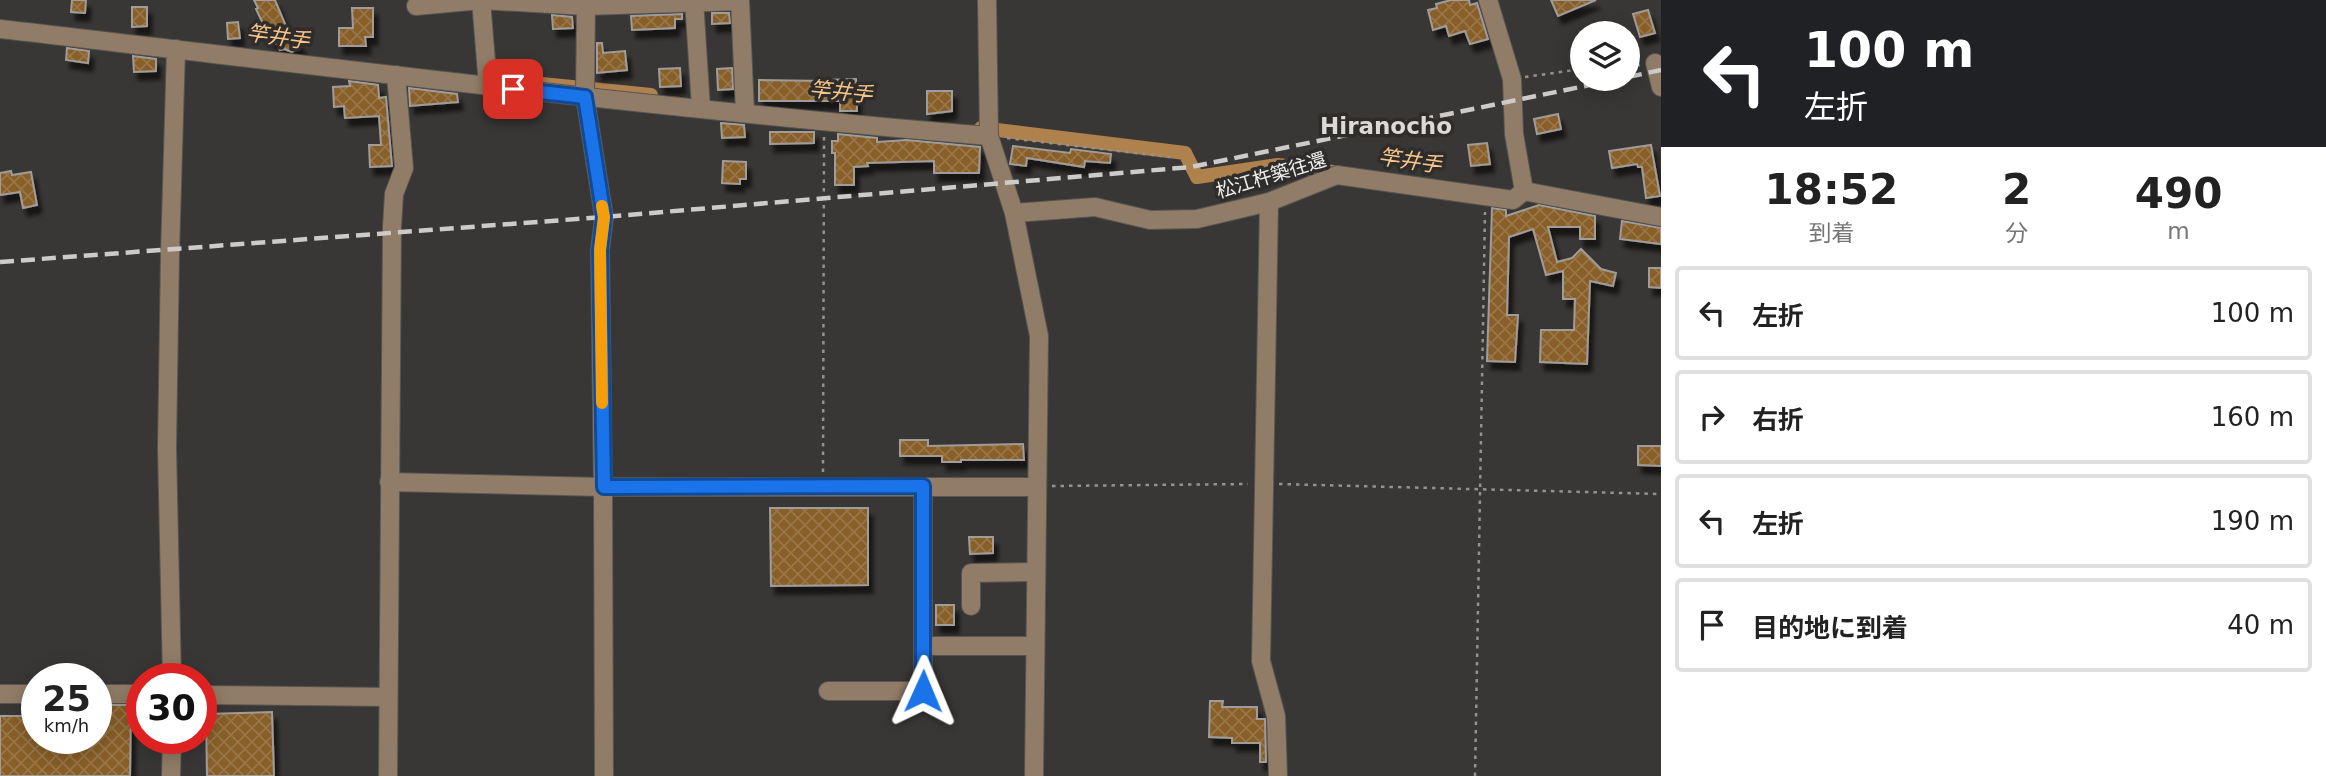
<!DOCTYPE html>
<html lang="ja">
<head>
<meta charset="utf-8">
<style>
  body { margin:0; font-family:"DejaVu Sans","Noto Sans JP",sans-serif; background:#f2f2f2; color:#222; height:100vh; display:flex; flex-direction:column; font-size:26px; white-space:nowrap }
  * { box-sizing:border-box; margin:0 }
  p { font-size:23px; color:#767676 }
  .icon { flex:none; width:38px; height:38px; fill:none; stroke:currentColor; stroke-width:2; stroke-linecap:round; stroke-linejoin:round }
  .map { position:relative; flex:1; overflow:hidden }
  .drawer { display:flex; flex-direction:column; background:#fff; width:665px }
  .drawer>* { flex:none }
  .hud { background:#202124; color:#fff; overflow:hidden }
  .buttons { position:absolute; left:1570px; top:21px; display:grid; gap:14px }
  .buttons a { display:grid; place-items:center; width:70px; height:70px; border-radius:50%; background:#fff; box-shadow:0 4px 18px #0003; font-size:35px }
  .speed { position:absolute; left:21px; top:663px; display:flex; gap:14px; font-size:35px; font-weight:700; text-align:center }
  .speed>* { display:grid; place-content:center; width:91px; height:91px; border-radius:50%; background:#fff; box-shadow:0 4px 18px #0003; line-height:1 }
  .speed small { font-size:18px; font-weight:400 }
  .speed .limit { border:10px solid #d22; background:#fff; color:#111 }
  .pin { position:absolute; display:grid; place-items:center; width:60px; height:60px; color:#fff; margin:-30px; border-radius:14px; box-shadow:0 4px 10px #0006 }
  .me { position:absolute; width:77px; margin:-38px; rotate:1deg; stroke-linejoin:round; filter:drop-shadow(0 0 5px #0008) }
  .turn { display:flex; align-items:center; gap:24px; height:147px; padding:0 28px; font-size:32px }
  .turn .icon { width:91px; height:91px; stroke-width:2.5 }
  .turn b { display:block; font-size:49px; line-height:60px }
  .eta { display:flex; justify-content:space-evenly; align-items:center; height:119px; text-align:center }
  .eta b { font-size:42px; font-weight:700; line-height:49px }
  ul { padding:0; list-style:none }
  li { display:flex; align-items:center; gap:21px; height:94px; margin:0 14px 10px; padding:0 14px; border:4px solid #e0e0e0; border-radius:7px }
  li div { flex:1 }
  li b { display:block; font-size:26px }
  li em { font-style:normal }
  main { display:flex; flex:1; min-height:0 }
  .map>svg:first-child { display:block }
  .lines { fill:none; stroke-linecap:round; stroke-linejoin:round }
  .canal { stroke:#ae814d; stroke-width:14 }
  .building { fill:url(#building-cross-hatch); stroke:#9f9c99; stroke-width:2; filter:url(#shadow) }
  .minor-casing { stroke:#575553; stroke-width:20 }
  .path { stroke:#949291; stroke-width:2.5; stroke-dasharray:3.5 5; stroke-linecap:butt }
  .minor { stroke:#917d67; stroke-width:18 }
  .rail { stroke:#cdcbca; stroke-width:4.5; stroke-dasharray:14 7; stroke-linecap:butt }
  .route-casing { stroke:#114b97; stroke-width:18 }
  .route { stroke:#1a73e8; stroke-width:12 }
  .slow { stroke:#f59e0b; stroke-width:12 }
  .labels { text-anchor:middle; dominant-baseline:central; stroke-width:7; stroke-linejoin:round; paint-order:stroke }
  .street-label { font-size:19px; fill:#f2f0ef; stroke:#2f2d2b }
  .water-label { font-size:21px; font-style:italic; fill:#f7c58a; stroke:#2f2d2b }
  .quarter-label { font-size:23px; font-weight:bold; fill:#dcd9d6; stroke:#2f2d2b }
</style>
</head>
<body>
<main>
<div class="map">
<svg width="1661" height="776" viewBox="0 0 1661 776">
  <defs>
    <pattern id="building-cross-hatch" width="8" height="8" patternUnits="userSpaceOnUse" patternTransform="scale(1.75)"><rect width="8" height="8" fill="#885e28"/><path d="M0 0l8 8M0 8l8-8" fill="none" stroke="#997548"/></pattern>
    <filter id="shadow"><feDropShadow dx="4.5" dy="8" stdDeviation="2" flood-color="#0009"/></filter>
  </defs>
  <rect width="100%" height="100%" fill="#393735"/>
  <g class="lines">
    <g class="canal">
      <path d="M542,84L651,95"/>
      <path d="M981,128L1185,153L1197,177L1278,165L1341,173"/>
    </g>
  </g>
  <g class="building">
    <path d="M72,0H86L85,13L71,12Z"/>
    <path d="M254,0H275L290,36L294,34L301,47L292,52L284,49L280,50L274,40L271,41L256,9L258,8Z"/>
    <path d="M1451,0H1469L1470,5L1477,3L1488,39L1470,44L1465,31L1449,36L1446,26L1433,30L1428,10L1437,8L1436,4Z"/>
    <path d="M1551,0H1596L1558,16Z"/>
    <path d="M132,7H147V26L132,27Z"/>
    <path d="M352,8H373V37H365L366,46H339V28H353Z"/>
    <path d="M1648,10L1655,33L1640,37L1633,14Z"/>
    <path d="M712,13H729L730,23L712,24Z"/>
    <path d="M682,14V19H675V28L632,30L631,16Z"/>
    <path d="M552,15L572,17L573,28L553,29Z"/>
    <path d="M238,22L240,38L228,39L227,23Z"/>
    <path d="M597,43H602L603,53L625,51L627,70L597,73Z"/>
    <path d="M67,48L89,51L88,63L66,60Z"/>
    <path d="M133,56L156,59V71L134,72Z"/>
    <path d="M680,68L681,86L660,87L659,69Z"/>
    <path d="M732,68L733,89L718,90L717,69Z"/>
    <path d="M856,79L857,111H840V101H759V80L825,81V80Z"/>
    <path d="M349,81L378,85L379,98L386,97L392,166L370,167L369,145H381L379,116L345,118L344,106L334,107L333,87L350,86Z"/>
    <path d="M409,88L457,94L458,102L410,106Z"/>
    <path d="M927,91H952V111L927,114Z"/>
    <path d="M1558,114L1561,129L1537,134L1534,119Z"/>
    <path d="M721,123L744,125L745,137L722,138Z"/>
    <path d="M770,132H814V143L770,144Z"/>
    <path d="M838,134L877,138V142L907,140L980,147L979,173H934V161L867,163L868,166L854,167V185H835V153H832V141H838Z"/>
    <path d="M1487,143L1490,164L1471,166L1468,145Z"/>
    <path d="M1651,145L1660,196L1646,198L1642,167H1638L1637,164L1612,168L1609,151Z"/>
    <path d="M1013,146L1070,153L1071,149L1111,154L1110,163L1085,161L1084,167L1027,158L1026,166L1010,164Z"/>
    <path d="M723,161L746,162V179H740V184L722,183Z"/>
    <path d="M11,171L12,175L31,172L37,205L23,208L20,192L0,195V173Z"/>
    <path d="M1539,205L1595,216V239H1580V227H1548L1557,262L1572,258L1581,249L1601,269L1616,273L1613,286L1590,281L1587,364L1540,362L1541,330H1574L1575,299H1563V271L1546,275L1533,229L1509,237L1507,315H1518L1515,362L1487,361L1492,208L1506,210V216Z"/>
    <path d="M1622,221L1661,228V244L1620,239Z"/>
    <path d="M1649,268H1661V288L1649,287Z"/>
    <path d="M900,440H928V446L1023,444L1024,460H961V462H942V456H900Z"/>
    <path d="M1638,446H1661V466L1638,465Z"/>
    <path d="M770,508H868V585L771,586Z"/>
    <path d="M969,537H993V553L970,554Z"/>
    <rect x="936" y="605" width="18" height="20"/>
    <path d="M1210,701H1223L1222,707H1257V719H1265L1266,762H1260V743H1232V738L1209,737Z"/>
    <path d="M96,705H131L130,776H0V716H37V738H96Z"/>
    <path d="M272,712L274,776H207L206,714Z"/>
  </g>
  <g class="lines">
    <defs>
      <g id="minor">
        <path d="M481,0L488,86"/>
        <path d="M694,0L701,108"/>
        <path d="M740,0L745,112"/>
        <path d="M987,0L989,136L1014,213L1039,336L1034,776"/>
        <path d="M1488,0L1512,79L1514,134L1524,191"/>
        <path d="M416,6L481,0L586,6L740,1"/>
        <path d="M586,6L585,97L604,217L600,250L603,487L604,776"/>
        <path d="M0,29C330,67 659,109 989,136"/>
        <path d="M1655,63L1661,87"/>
        <path d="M1269,202L1261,661L1276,716L1278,776"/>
        <path d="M1014,213L1095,207L1150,220L1197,219L1269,202L1337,175L1513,200L1524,191L1661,217"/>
        <path d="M389,482L603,487H1037"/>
        <path d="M971,606V573L1036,572"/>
        <path d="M924,646H1035"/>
        <path d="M172,679L167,448L170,254L176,49"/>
        <path d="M828,691H923V487"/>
        <path d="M0,694H37"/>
        <path d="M96,694H142"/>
        <path d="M201,695L388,697"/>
        <path d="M171,776L172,738"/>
        <path d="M388,776L392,227L394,194L404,168L396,75"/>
      </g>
    </defs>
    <use href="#minor" class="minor-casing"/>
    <g class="path">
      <path d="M1628,67L1641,65"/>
      <path d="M1525,77L1575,70L1582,72"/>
      <path d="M1007,138L1170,157"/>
      <path d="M823,472L824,136"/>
      <path d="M1279,484L1661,494"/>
      <path d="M1052,486L1248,484"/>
      <path d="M1475,776L1485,212"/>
    </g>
    <use href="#minor" class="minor"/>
    <g class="rail">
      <path d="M1628,77L1661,70"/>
      <path d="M0,262L604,217L1191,167L1619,79"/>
    </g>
  </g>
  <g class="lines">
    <defs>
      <path id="route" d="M513,89L585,97L604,217L600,250L604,487L923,486V691"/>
    </defs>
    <use href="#route" class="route-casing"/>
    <use href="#route" class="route"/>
    <path class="slow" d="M602,206L604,217L600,250L602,403"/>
  </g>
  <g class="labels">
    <g class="street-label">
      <text transform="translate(1271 175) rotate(-17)">松江杵築往還</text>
    </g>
    <g class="water-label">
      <text transform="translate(278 37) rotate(8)">竿井手</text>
      <text transform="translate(841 92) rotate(6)">竿井手</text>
      <text transform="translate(1410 161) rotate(8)">竿井手</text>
    </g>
    <g class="quarter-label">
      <text x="1386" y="126">Hiranocho</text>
    </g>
  </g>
</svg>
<div class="buttons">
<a><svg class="icon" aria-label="layers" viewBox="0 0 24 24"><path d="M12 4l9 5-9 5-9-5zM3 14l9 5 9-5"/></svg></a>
</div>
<div class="speed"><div>25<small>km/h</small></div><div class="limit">30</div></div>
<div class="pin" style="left:513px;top:89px;background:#d93025"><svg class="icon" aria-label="arrive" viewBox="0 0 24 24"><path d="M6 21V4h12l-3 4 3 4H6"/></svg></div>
<svg class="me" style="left:923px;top:691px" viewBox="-20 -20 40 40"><path d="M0-17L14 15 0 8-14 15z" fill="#1a73e8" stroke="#fff" stroke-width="4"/></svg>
</div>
<section class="drawer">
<div class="hud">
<div class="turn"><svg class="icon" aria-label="left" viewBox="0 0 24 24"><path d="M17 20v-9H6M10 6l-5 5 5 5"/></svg><div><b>100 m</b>左折</div></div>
</div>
<div class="eta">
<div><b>18:52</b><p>到着</p></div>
<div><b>2</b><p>分</p></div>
<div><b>490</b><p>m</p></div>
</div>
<ul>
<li><svg class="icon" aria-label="left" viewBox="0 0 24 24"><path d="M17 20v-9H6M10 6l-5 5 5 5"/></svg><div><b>左折</b></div><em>100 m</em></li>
<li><svg class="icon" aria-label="right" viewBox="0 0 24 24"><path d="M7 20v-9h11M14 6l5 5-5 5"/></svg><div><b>右折</b></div><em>160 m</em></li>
<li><svg class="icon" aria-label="left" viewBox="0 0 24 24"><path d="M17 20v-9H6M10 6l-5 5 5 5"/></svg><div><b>左折</b></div><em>190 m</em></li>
<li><svg class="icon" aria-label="arrive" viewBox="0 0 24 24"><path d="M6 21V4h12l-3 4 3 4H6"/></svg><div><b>目的地に到着</b></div><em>40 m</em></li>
</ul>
</section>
</main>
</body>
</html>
